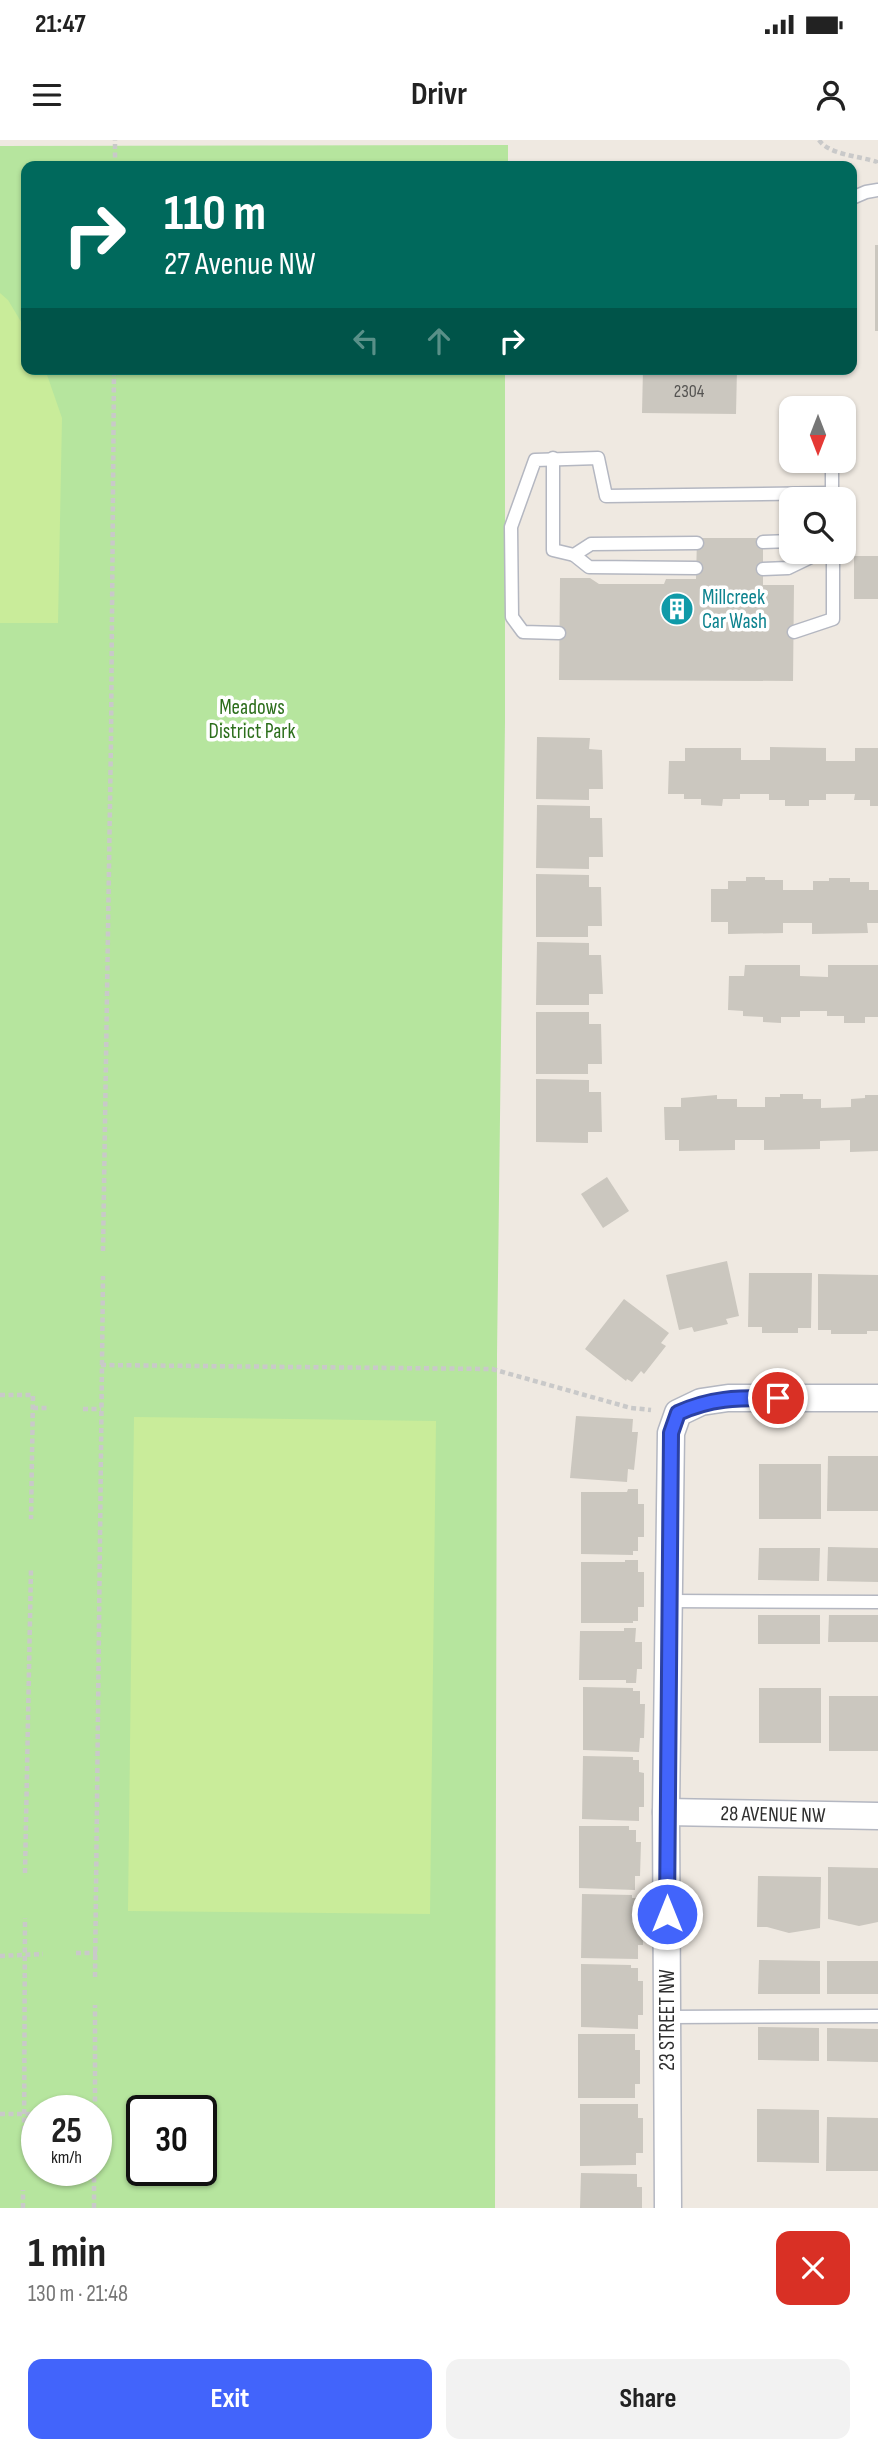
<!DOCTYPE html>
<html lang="en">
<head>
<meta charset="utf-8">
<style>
  body { margin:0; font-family:"Sofia Sans Condensed",sans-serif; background:#f2f2f2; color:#222; height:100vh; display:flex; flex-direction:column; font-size:26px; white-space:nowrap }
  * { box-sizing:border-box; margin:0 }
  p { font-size:23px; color:#767676 }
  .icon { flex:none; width:38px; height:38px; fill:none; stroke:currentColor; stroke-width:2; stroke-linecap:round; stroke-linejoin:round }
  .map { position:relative; height:2068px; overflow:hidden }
  .side { display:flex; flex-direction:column; background:#fff; flex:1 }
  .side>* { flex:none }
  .top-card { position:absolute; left:21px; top:21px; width:836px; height:214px; border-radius:14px; box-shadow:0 2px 5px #0004; background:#00695c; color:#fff; overflow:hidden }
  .needle { width:46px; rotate:180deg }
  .tools { position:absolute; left:779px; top:256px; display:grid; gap:14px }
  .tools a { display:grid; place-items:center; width:77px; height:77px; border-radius:14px; background:#fff; box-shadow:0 2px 5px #0004; font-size:35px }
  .speed { position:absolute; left:21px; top:1955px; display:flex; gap:14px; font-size:35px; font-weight:700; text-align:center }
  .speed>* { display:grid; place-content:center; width:91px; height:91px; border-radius:50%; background:#fff; box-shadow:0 2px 5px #0004; line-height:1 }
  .speed small { font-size:18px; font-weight:400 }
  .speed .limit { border:4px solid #111; border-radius:10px; background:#fff; color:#111 }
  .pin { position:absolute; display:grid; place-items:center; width:60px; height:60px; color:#fff; margin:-30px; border:4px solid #fff; border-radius:50%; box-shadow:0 2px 7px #0007 }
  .me { position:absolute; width:77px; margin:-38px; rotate:0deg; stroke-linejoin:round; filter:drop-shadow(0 0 5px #0008) }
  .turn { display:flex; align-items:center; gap:24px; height:147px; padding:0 28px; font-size:32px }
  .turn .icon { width:91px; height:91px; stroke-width:2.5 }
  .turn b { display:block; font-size:49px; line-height:60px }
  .lanes { display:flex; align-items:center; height:66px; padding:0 28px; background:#0003; justify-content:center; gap:35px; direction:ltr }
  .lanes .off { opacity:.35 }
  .round { display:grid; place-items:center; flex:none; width:74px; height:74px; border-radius:14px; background:#f2f2f2 }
  .headline { display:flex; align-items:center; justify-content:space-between; height:119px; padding:0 28px }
  h1 { font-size:42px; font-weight:700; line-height:52px }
  .action { display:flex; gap:14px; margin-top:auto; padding:14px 28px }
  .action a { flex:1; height:80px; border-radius:14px; background:#4264fb; color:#fff; font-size:28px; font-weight:700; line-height:80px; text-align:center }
  .action a+a { background:#f2f2f2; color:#222 }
  .status { display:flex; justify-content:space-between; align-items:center; height:49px; padding:0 35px; background:#fff; direction:ltr }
  .status svg { height:19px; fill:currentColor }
  header { display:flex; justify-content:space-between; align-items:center; height:91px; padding:0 28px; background:#fff; font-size:32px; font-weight:700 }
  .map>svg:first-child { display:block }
  .green { fill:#b6e59e; fill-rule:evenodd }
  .pitch { fill:#c9ec9a }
  .building { fill:#cbc7bf }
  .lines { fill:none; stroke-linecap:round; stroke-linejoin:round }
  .service-casing { stroke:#b4b7c1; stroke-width:15 }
  .minor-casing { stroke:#b4b7c1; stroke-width:29 }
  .path { stroke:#c9c9c9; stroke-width:4.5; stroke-dasharray:5 3.5; stroke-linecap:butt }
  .service { stroke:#fff; stroke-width:12 }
  .minor { stroke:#fff; stroke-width:26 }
  .route-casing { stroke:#2b41a3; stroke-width:18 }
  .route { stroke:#4264fb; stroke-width:12 }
  .labels { text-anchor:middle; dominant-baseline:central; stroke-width:7; stroke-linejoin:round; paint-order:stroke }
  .number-label { font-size:18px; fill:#555452 }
  .culture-label { font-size:21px; fill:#0d838f; stroke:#fff; text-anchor:start }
  .park-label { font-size:21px; fill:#2c6e1b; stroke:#fff }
  .street-label { font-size:21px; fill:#2e2e2e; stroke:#fff }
</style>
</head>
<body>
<div class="status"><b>21:47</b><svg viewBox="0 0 49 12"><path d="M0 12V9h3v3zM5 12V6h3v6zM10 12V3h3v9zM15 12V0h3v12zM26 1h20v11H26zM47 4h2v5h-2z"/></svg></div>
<header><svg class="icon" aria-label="menu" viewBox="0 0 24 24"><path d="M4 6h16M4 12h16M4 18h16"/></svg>Drivr<svg class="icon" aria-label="person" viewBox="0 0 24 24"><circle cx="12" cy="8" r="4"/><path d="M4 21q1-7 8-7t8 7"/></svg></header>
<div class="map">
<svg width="878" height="2068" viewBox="0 0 878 2068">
  <rect width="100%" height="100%" fill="#efe9e1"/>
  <path class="green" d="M508,5V26H26V229H505V582L497,1215L495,2068H0V6ZM37,1970H96V2030H37ZM142,1970H201V2030H142Z"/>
  <g class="pitch">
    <path d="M0,153L8,160L26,190V229H45L62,278L58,483H0Z"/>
    <path d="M134,1277L436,1281L430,1774L128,1771Z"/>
  </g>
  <g class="building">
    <rect x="875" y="105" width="3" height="86"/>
    <path d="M643,229H737L736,274L642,273Z"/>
    <path d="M697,398H763V445H794L793,541L559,540L560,438H590L599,444H664L666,439H696Z"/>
    <rect x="854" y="416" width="24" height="43"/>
    <path d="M537,597L590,598L589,609L602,610L603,649H589V660L536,659Z"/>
    <path d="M770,607L826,608V621H855V608H878V666H870V660H854L855,654H826V660H809V666H785V660H769V654H740V659H723L722,666L701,665V659H684V654H668L669,621H685V608H741V620H770Z"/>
    <path d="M537,665L590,666V678H602L603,717H589V729L536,728Z"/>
    <path d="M536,734L589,735V747H601L602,786H588V797H536Z"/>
    <path d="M746,737H765V740H783V750H813V741H829V738H850V742H869V750H878V783H867L868,793L812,794V783H783V793L728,794V782H711V749H728V741H746Z"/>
    <path d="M537,802L589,803V815H601L603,854H589V865H536Z"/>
    <path d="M745,825H800V836L828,837V825H878V877H865V883H844V876H827V871H800V877H781V883L763,882V877L743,876V871L728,870L729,836H744Z"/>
    <path d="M536,872H589V884H601L602,924H588V934H536Z"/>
    <path d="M536,939L589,940V952H601L602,992H588V1003L536,1002Z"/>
    <path d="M780,954H803V959H821V968L851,967V959L865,958V955H878V1011L850,1012V1000L820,1001V1009L764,1010V1000H735V1010L679,1011V1000H665L664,967H681V958L717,955V959H737V967H765V957H780Z"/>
    <path d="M607,1037L629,1071L603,1088L581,1054Z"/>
    <path d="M727,1121L739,1176L726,1179L728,1184L694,1192L692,1187L679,1190L666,1135Z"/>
    <path d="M749,1133H812L811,1188H798V1193H762V1187H748Z"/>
    <path d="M818,1134L878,1135V1191H867V1194H831V1190H818Z"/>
    <path d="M624,1159L669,1193L661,1203L666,1206L644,1234L641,1231L632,1242L627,1239L626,1241L585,1209Z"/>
    <path d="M576,1276L633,1279L632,1292H638L634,1330L628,1329L627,1342L570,1338Z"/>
    <path d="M828,1316H878V1371H827Z"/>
    <rect x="759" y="1324" width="62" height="55"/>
    <path d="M628,1349H638V1364H644V1397H638V1411H633V1415L581,1414V1352H627Z"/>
    <path d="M828,1407L878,1408V1442L827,1441Z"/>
    <path d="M759,1408H820L819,1441L758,1440Z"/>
    <path d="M625,1420H638V1432H644V1467H638V1481H633V1483H581V1422H625Z"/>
    <rect x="758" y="1475" width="62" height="29"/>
    <path d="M829,1475H878V1502H828Z"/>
    <path d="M624,1488H636L635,1502H642V1529H637L636,1543H626V1540H579L580,1491H624Z"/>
    <path d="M583,1547L633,1548V1551H640V1564H645L644,1598H640L639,1612L583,1610Z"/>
    <rect x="759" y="1548" width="62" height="55"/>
    <rect x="829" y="1556" width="49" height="55"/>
    <path d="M583,1616L633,1617V1620H639V1632L644,1633V1667H639V1681L582,1679Z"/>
    <path d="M579,1686H629V1690H636V1702H641L640,1736H635V1750L579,1748Z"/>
    <path d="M828,1727L878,1728V1782L859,1786L828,1779Z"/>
    <path d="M758,1736L821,1737L820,1788L789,1793L767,1787H757Z"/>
    <path d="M582,1754L632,1755V1758H639L638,1771H643V1805H638V1819L581,1818Z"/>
    <path d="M759,1820L820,1821V1854H758Z"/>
    <rect x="827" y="1821" width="51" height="33"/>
    <path d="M581,1824L631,1825V1828H638V1841H643V1875H638V1889L581,1887Z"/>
    <path d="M758,1887L819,1888V1921L758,1920Z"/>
    <path d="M827,1888L878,1889V1922L827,1921Z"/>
    <path d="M578,1894H635V1910H640V1944H635V1958H578Z"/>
    <path d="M580,1964H638V1978H643V2013H636V2025L580,2026Z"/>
    <path d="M757,1969L819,1970V2023L757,2022Z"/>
    <path d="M827,1977L878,1978V2031H826Z"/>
    <path d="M581,2033L637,2034V2047H642V2068H580Z"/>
  </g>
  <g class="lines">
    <defs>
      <g id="service">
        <path d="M852,58L866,52L878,50"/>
        <path d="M553,318V410L574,415L591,404L697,403"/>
        <path d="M832,320V358"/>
        <path d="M763,402L791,401"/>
        <path d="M574,415L589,427L696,428"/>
        <path d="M763,429L788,428L815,415L833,416"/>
        <path d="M794,492L833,479V411"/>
        <path d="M559,493L523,492L512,477L511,387L535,320L598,318L606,356L832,353"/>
        <path d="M669,1461L878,1462"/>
        <path d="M667,1877L878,1876"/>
      </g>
      <g id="minor">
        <path id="s1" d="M666,1672L878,1676"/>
        <path d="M668,2068L666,1672L671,1293L678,1273L701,1262L728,1258H878"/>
      </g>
    </defs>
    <use href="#service" class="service-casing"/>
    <use href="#minor" class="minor-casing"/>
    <g class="path">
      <path d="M819,0C829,15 860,16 877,22L878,26"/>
      <path d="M115,26V0"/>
      <path d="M103,1111L111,599L114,229"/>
      <path d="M101,1225L492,1229L631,1268L651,1270"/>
      <path d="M0,1255H33L31,1379"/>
      <path d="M33,1268H49"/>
      <path d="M83,1269H101"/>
      <path d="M25,1733L31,1428"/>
      <path d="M76,1813H97"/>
      <path d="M0,1816L43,1814"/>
      <path d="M95,1837L103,1136"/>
      <path d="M95,1970V1865"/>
      <path d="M0,1974H37"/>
      <path d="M24,2008L25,1778"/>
      <path d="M23,2068V2050"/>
      <path d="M94,2068V2030"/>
    </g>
    <use href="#service" class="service"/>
    <use href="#minor" class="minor"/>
  </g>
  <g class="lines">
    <defs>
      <path id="route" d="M667,1774L671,1293L678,1273C713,1257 740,1258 778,1258"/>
    </defs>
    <use href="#route" class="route-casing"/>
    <use href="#route" class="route"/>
  </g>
  <defs>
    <symbol id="building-disc" viewBox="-11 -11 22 22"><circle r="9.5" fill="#0f9aa8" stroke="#fff"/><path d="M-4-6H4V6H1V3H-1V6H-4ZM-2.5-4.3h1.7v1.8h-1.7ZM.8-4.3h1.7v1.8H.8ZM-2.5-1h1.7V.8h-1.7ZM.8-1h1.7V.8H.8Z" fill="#fff"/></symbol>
  </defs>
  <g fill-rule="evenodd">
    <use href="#building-disc" x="658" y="450" width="38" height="38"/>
  </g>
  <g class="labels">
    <g class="number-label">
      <text x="689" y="251">2304</text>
    </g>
    <g class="culture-label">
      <text x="702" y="457">Millcreek<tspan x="702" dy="24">Car Wash</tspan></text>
    </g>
    <g class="park-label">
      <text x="252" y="567">Meadows<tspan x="252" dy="24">District Park</tspan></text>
    </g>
    <g class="street-label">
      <text stroke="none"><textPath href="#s1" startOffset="107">28 AVENUE NW</textPath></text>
      <text transform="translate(667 1880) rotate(-90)">23 STREET NW</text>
    </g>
  </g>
</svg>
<div class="tools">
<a><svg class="needle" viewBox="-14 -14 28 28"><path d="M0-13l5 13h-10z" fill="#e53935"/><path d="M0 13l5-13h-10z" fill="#767676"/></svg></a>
<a><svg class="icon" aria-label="search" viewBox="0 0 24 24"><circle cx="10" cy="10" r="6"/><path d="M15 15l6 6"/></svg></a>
</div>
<div class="speed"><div>25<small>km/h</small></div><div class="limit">30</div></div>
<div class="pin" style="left:778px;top:1258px;background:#d93025"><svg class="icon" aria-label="arrive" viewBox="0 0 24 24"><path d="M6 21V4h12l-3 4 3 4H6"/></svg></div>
<svg class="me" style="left:667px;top:1774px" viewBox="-20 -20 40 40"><circle r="17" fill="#4264fb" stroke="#fff" stroke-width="3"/><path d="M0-11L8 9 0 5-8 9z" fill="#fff"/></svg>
<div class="top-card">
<div class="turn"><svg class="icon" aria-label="right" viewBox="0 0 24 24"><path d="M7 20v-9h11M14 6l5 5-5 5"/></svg><div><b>110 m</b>27 Avenue NW</div></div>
<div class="lanes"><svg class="icon off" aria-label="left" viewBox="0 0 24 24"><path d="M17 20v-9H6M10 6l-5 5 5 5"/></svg><svg class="icon off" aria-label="ahead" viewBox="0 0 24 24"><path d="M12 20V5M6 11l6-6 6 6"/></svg><svg class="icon" aria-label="right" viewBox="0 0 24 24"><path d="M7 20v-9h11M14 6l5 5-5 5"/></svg></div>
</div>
</div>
<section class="side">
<div class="headline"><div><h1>1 min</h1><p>130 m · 21:48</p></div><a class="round" style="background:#d93025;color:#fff"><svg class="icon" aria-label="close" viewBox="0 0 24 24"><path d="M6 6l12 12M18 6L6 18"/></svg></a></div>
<div class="action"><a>Exit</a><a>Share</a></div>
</section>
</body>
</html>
